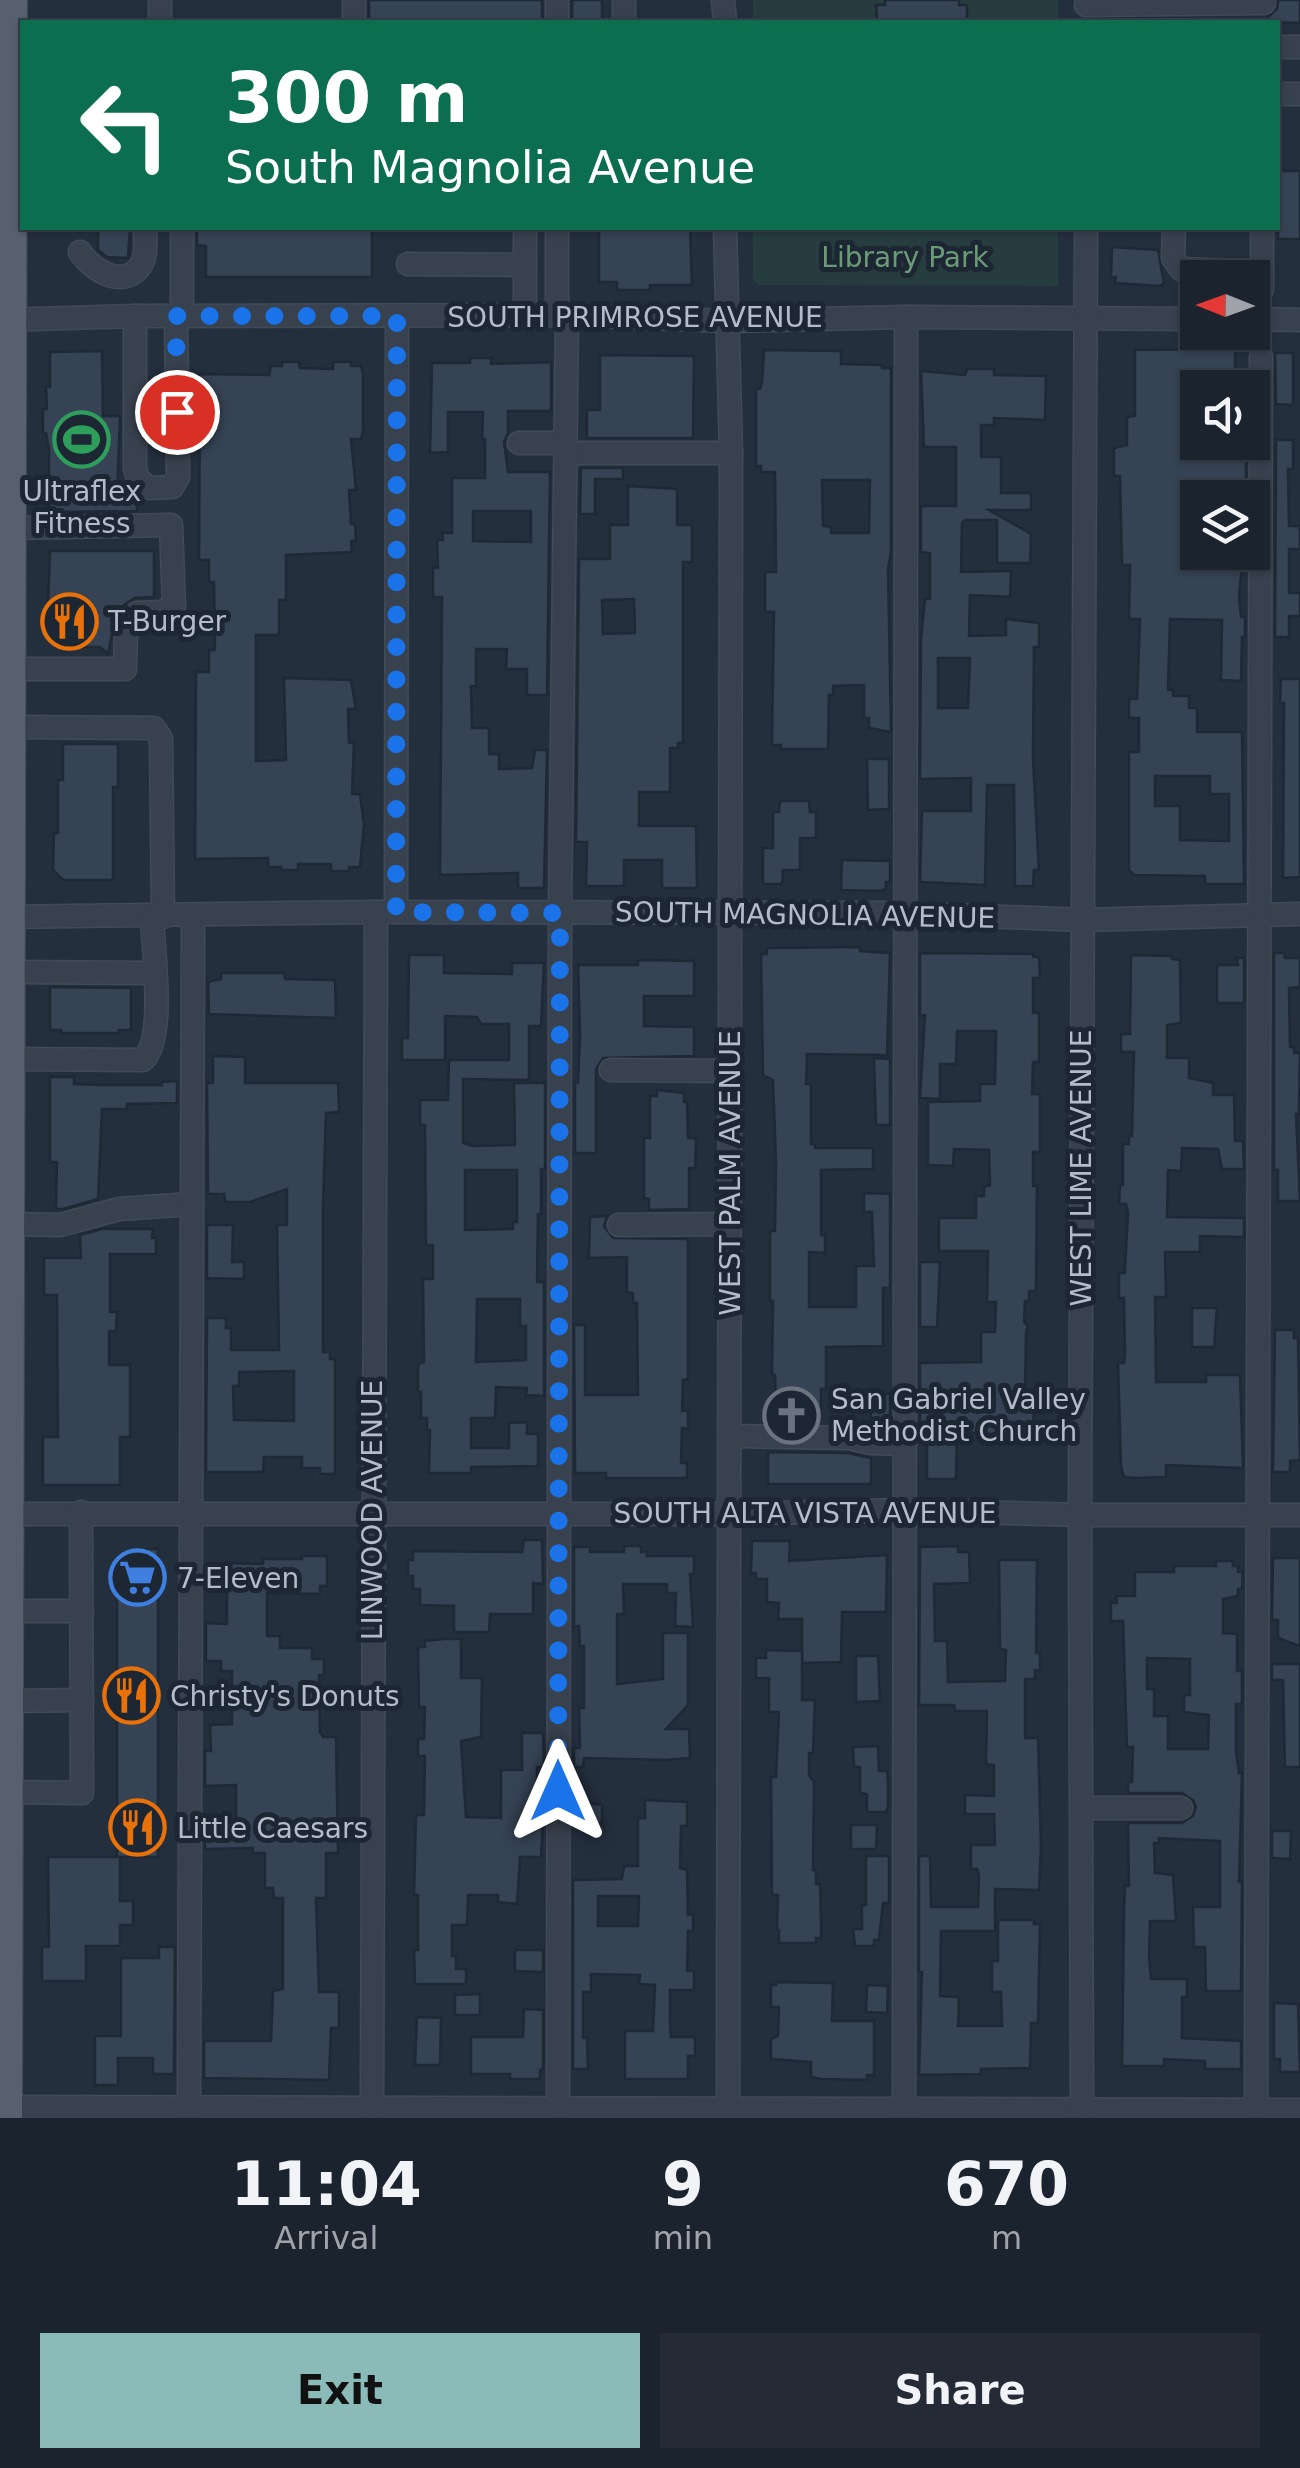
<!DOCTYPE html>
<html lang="en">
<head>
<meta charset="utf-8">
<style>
  body { margin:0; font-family:"DejaVu Sans",sans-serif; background:#242b36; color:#f1f3f6; height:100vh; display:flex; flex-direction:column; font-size:38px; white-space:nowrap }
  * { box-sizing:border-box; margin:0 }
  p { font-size:32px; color:#a0a4aa }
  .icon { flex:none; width:55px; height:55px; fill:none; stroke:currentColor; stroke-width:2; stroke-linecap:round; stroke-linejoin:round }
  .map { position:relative; height:2118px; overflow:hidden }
  .sheet { display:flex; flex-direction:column; background:#1b232e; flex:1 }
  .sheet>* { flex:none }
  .hud { position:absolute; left:20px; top:20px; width:1260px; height:210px; border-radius:0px; box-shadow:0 2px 8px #0004,0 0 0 2px #39404a; background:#0b6e4f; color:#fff; overflow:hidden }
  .needle { width:65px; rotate:271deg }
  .buttons { position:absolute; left:1180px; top:260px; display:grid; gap:20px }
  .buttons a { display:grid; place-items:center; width:90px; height:90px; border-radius:0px; background:#1b232e; box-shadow:0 2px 8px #0004,0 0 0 2px #39404a; font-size:50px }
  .pin { position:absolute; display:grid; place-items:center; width:85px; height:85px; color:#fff; margin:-42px; border:5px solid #fff; border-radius:50%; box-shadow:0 2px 10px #0007 }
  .me { position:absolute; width:110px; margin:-55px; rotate:0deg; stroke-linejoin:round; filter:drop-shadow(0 0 8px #0008) }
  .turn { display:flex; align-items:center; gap:35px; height:210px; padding:0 40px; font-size:45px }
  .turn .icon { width:130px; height:130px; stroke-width:2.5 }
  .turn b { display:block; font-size:70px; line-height:85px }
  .eta { display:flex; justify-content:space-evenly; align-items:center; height:170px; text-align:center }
  .eta b { font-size:60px; font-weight:600; line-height:70px }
  .button { display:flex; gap:20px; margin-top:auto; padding:20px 40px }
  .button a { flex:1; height:115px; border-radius:0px; background:#8bbbb9; color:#111; font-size:40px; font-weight:600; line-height:115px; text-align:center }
  .button a+a { background:#242b36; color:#f1f3f6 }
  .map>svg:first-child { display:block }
  .green { fill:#263c3f }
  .building { fill:#364354; stroke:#1f2835; stroke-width:2.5; fill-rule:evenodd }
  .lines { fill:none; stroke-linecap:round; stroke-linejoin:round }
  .minor-casing { stroke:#414a57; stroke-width:25 }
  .major-casing { stroke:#414a57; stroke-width:30 }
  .minor { stroke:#38414e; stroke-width:22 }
  .major { stroke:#56606e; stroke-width:28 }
  .route { stroke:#1a73e8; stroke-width:18; stroke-dasharray:0 32.4 }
  .labels { text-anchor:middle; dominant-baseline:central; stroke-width:10; stroke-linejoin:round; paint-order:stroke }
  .park-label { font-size:28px; fill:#6b9a76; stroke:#1d2633 }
  .street-label { font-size:28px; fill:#b4bcc9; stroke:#1d2633 }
  .poi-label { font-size:28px; fill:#b4bcc9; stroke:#1d2633; text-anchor:start }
</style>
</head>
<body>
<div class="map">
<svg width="1300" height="2118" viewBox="0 0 1300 2118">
  <rect width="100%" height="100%" fill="#242f3e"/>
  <g class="green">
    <rect x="753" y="0" width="305" height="22"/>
    <path d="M753,228H1058V286L758,285L753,279Z"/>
  </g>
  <g class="building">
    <rect x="369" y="0" width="173" height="22"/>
    <rect x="572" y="0" width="30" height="21"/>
    <path d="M885,0H959V5H967V22H877L876,5H885Z"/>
    <path d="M1278,0H1300V23L1268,22V17L1277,9Z"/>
    <rect x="1278" y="171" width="22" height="68"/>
    <path d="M98,228H130L128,258L107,257L98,250Z"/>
    <path d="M197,228H372V277H206V246L197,245Z"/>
    <path d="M599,228H690L692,285H650V290H617V282H599Z"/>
    <path d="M1112,247L1158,250L1164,283L1159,286L1115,283L1116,277H1111Z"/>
    <path d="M1235,349V388H1198V447L1246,449V496L1198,498V552H1243L1239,598L1241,617H1245V637H1242L1241,681L1221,680L1222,620L1170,619L1168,690H1173V696H1189V708H1197V732H1242L1244,884H1205V876L1134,875L1129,870V752H1139V718H1129V699H1137L1140,619H1129L1130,565H1122L1120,476H1114V448L1127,445V417L1135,416V350ZM1155,776H1210V794H1229V841L1180,840V806H1155Z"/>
    <path d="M764,350L841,351V364L882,365V368H891V552L888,568L891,732L869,728V718H864V685L833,686V695H829L828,749H781V745H772L774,612H765V572H776L775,472H761V466H756V389H760L762,382ZM822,480H870L869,533H831V527L823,526Z"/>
    <path d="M102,351L103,416H120L117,497H137V511L49,512V450L46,433H43V409H47L46,387H50V352Z"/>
    <path d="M1275,353H1293V405L1276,404Z"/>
    <path d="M600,355L694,356L693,438H587V410H600Z"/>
    <path d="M470,358H491V364L551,362V411H508V433L504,442L508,472H550L547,695H527V669H506L507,649H476V686H471L472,728H489V754H499V769L532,768L535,750H547L544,888H518V873L440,875L442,597H433V567L438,568L437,540H443L442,533H452V478H485V439H482L483,412H448V452L430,453L432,363H470ZM473,511H531V542L473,541Z"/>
    <path d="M282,362H299L300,368L333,369V362H351V366H361L363,373V431L361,439H351L356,490H349L351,524H355L356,541H351L352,552L286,555V600H279V635H256V761L286,760L284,678L351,680L356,709H348L349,743L354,742L352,794H360L364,824L360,867H349V871H331V864H298V870H281V867H268V858L195,859L196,672H209V650H215L214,582H209V560H199L200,374L269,375L271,366H282Z"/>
    <path d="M967,369H994V375L1046,376L1045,420L994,418V425H981V457H1001V493H1031V510H989L1031,534L1030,563H997V520H965L962,523L961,572L1011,571L1010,597L970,595L969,636L1006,635V619L1039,623V647H1034L1033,760L1039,870H1034L1033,886H1015L1014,785H987L985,885L920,882L922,811H971V778L920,779L921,639L925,599H930V553L921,552V506H956V447H924L921,371L965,375ZM938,658H970L968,708H938Z"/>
    <path d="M1276,440H1293V469H1288L1289,526H1299L1300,531V549H1289V593H1300V616H1289V637H1275Z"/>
    <path d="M581,468H623V479H595V514H580Z"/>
    <path d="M628,486L677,489V525H692V562H683V743H678V748H670V792H639V826H696L697,888H662V860H624V886H586L587,842H576L579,559H610V525H628ZM634,599L635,633L603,634L602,600Z"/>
    <path d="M50,551H154V597L135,598L124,605L115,619L108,654L100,647H60L55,642L56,605H48Z"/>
    <path d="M1281,679H1300V877L1283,878L1284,703H1280Z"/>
    <path d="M63,744H118V787H113V880H63L53,870L54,833H58V780H63Z"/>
    <path d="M867,759H889V809L868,810Z"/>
    <path d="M780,801H809L810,812H816V838H800V870H783L782,884H763V848H773V812H779Z"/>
    <path d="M842,860L890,861V882H886V889L880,891L841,890Z"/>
    <path d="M860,947V951L890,953L887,1055L807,1054L806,1084H811V1144H815V1148H873V1169L821,1170V1235H825V1253L809,1252V1307H856V1266H874L872,1212H864V1193L890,1194V1288H883V1346L826,1347V1389H821V1415H805L804,1422H772V1409H776L775,1375H772L773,1301H770V1231H775L776,1162L773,1080L763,1075L761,954H767V948Z"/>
    <path d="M920,953L1033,954V957H1039L1040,978H1033V1013H1039V1062H1033L1032,1094H1040V1152H1033V1186H1037L1036,1291H1029V1301H1025L1024,1322L1028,1326L1026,1333L1025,1398H1034L1033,1436L957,1432L956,1479H927V1438H920V1363L981,1362V1332H995L996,1302H987L988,1251H939V1218H976V1196H984V1187L990,1185L989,1150L954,1149L953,1166L928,1165V1102L980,1101V1084H995L996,1031H957L956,1064H940V1099L920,1098L925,1015L920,1016Z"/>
    <path d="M1274,953H1284L1285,958H1300V987L1289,988L1290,1047H1294V1053H1300L1299,1114H1296L1300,1201H1278V1170H1274Z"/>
    <path d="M409,955H444V973L512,974V963H544L541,1026H529V1080L463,1079V1143L473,1146L515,1145L514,1083H545V1169H541V1214H538L537,1282H544V1396L526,1395L527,1388L496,1387L495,1418H471V1448H509V1423L527,1422V1434H538V1466L471,1467V1473H429L430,1430H427V1418H421V1392H418V1365L424,1362L423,1279H433V1245H426L425,1125H420V1100H448L449,1060H509V1024H481L477,1017L445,1016V1060H402V1038H408ZM465,1170H517V1222H513V1229L465,1230ZM477,1299H520V1326H526V1360L476,1362Z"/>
    <path d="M1131,955L1172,956V959L1180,960L1181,1023L1167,1025V1058H1189V1078L1213,1083V1095H1234L1235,1141H1243L1244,1169H1222L1218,1149L1182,1148L1181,1171L1168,1170L1167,1217L1244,1218V1237L1200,1236V1252H1165L1166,1297H1155L1156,1382H1206V1375H1240L1243,1468L1166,1465V1477L1136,1478L1124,1477L1121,1466L1118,1363H1124L1125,1354L1124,1298H1119V1273H1125V1269L1128,1213L1126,1204H1119L1120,1185H1123V1144H1129V1136H1132L1134,1052H1121V1034H1130Z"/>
    <path d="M1237,958H1244V1003H1217V965H1238Z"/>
    <path d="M638,960L694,961V996H644V1026L694,1027V1056L603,1058L596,1069V1153H575V1083H578L580,1034L578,965H638Z"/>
    <path d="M221,973H284L285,979L335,980L336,1018L209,1014L208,982L221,979Z"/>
    <path d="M50,987L131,988V1030H119V1033H61V1030H50Z"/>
    <path d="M213,1056L245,1057V1083H338L339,1112L326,1113L323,1205V1352H330V1359H335V1474H320V1468H302V1457H264L263,1472H206L207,1318H226V1328H231V1350H279L277,1225H287V1189L250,1202H225L224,1194H208L207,1083H213ZM294,1371V1421L234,1420L233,1386H239V1372Z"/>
    <path d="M874,1058L890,1059V1125H876Z"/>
    <path d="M50,1077H74V1084L102,1085H162V1082L177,1081V1103L127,1104V1109H102L98,1199L63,1209H56L57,1162H50Z"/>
    <path d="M657,1090L684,1093V1102H687L688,1138H696L695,1168H689V1209L649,1210V1199L644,1198V1138H650V1096H657Z"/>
    <path d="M607,1216L604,1226L613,1238L688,1239V1379L683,1380L682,1411H688V1429L682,1428L681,1463H687V1478H606V1473H575L574,1325H585V1395H638L637,1303H633V1293L627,1292V1257L589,1258L590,1217Z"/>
    <path d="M207,1225H233L232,1262H244V1279L207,1278Z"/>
    <path d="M102,1229H153L152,1238H156V1254H110V1312H117L116,1331H109V1365H130V1437H120V1485H43V1437H58L57,1295H44V1258H81L80,1235Z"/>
    <path d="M920,1262H940L937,1327H920Z"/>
    <path d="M1192,1308H1217L1214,1347H1192Z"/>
    <path d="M1275,1330H1294V1338H1298L1300,1460L1290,1461V1472H1273Z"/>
    <path d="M872,1393L890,1394V1429L870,1427Z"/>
    <path d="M768,1452L848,1453L871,1458V1484H768Z"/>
    <path d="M524,1540H542L543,1584L533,1583V1614H490L489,1632H454V1606L420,1605V1589H413V1576H408V1560H413V1551L522,1552Z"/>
    <path d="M752,1541H790L789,1561L887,1555L886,1612H842L841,1662L802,1663V1619H778L779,1603L767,1602V1579H756V1573H751Z"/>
    <path d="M624,1546H641V1552H647V1556H694V1574H690L693,1627L675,1626L676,1593H667V1584H623L624,1614H617V1684L663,1679V1633H688V1705L666,1729H689L690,1758L666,1760L584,1758L583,1767H574V1748H580L579,1708H584V1646H580L579,1626L574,1627V1547H590V1552H624Z"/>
    <path d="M958,1546V1552H969L970,1583L934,1584L935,1641H947L948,1682L1005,1681L1006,1650L1000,1649L999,1560H1037L1036,1653H1040V1671L1035,1670V1679H1025V1738H1038L1041,1847L1039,1890L995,1889V1931H941L940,1996L959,1997L958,2026H1002L1001,1992H992V1961H998V1920H1034V1924H1040L1038,2023H1031L1030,2068L981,2069V2074L919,2075L922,1972H919V1856H930L931,1907H978L979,1876L977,1869H971V1845H995L994,1814H965V1795L994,1796V1765L986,1764L987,1711H955L954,1705H919L920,1547Z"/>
    <path d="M140,1549H158V1857H120V1901H133V1925H120V1946H86V1981H42V1947H49L48,1857H117V1556H140Z"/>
    <path d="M302,1556H327V1586H320V1594L267,1593V1636H280V1648H312V1659H324V1675H319L320,1732L323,1737H336L338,1853H326V1898H316L319,1992H339V2028H331L329,2080L204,2078V2041H271L273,1991L283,1989V1898H274L273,1888H265V1853H253V1848L205,1849V1824H236V1785L205,1786V1751H211L210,1725L232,1724V1671H221V1661H206V1623L227,1624V1591H215L214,1563L263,1564V1559H302Z"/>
    <path d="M1273,1558H1300V1646L1278,1638V1620H1272Z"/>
    <path d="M1216,1561H1233V1566H1238V1572H1243L1242,1589H1238V1596L1223,1599V1633L1237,1634V1671H1242V1704H1236V1752L1239,1773H1242L1239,1882H1242L1241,1991H1206L1205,1947H1194L1193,1907H1220V1841L1159,1838V1843H1154L1155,1873L1173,1875L1176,1921H1150L1149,1957L1151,1979H1187V1997H1182V2038L1241,2041V2069H1205V2061L1164,2059V2066H1122L1124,1911L1125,1886H1129L1128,1823H1182L1193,1816L1196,1807L1193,1800L1182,1793H1128V1782H1132L1133,1747H1127L1123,1621H1111V1603H1117L1116,1596H1135V1572H1174V1566H1216ZM1147,1658L1190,1659V1695H1184V1712L1209,1715L1208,1749H1168V1716H1154V1689H1147Z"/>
    <path d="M444,1639H461V1678H482L481,1737L461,1741L466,1817L501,1818V1770H522V1733H543L544,1767H537V1804H544L541,1857H520L517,1904L498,1902V1895H468L467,1925H452V1956H456V1969H466V1984H415L414,1950H418V1895H414L416,1815H424L425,1756H418V1739H424L425,1707H419L418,1647H425V1641Z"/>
    <path d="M766,1650L802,1651V1700H815L813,1753H809V1775L814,1782L813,1870H816V1884H820L821,1921V1938H816V1943H779V1930H777L778,1895H772L771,1777H776L779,1712H769V1678H756V1658H766Z"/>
    <path d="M856,1656H878L880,1701L856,1702Z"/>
    <path d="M1272,1664H1300V1767H1285L1283,1680H1272Z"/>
    <path d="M878,1746L879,1771H887L888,1781V1806L886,1812H867V1794L860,1793V1767H854L853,1747Z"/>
    <path d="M645,1800L687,1802V1826H681L680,1868L687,1870L688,1915L693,1914V1931H688L687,1971H694V1990H670V2022L671,2037H695V2056H688V2079H625V2031H653L655,1985L639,1984L640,1975L591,1974V1992H583V2038H587L588,2069H573V1880L622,1879L624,1866H638V1818H645ZM598,1896H639L638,1926H598Z"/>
    <path d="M574,1801L602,1805V1823L575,1824Z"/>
    <path d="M851,1825H877L876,1849H851Z"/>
    <path d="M1272,1831H1291L1290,1859L1272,1858Z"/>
    <path d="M866,1856H889V1903H883L879,1940H874V1946H855L853,1929H862V1905H866Z"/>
    <path d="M159,1947H175L174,2074H153V2058H118V2085H95V2036H121V1958H159Z"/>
    <path d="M515,1950H543V1972L515,1971Z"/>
    <path d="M776,1982L833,1983L832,2021H874V2075H867V2080L821,2079L811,2077V2062L771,2059V2039L778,2036L779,2007H771V1985H776Z"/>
    <path d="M867,1985L888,1986L887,2013L866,2012Z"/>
    <path d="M480,1994V2015H455V1995Z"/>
    <path d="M1274,2003L1298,2004L1300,2072H1280V2059H1274Z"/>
    <path d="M524,2009L543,2010V2069L540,2070V2079H510V2074H471V2037H523Z"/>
    <path d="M417,2017L441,2018L440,2065H415Z"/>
  </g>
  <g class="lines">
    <defs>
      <g id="minor">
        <path d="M160,0V22"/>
        <path d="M723,0L725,22"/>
        <path d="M1086,5L1264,3"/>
        <path d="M354,22V0"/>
        <path d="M557,22V0"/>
        <path d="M624,22V0"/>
        <path d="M1278,47H1300"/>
        <path d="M1278,94H1300"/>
        <path d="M725,228L731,453L728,2118"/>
        <path d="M1174,228L1173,258L1181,269L1262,272"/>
        <path d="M80,252C91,269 120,288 138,269C148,258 145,241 145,228"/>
        <path d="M408,264L525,265V316"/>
        <path d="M525,265V228"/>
        <path d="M1262,289V228"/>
        <path d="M135,316V468L138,479L149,488L172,487L178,477L176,316"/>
        <path d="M182,316V228"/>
        <path d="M557,316V228"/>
        <path d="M1252,319L1300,320"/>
        <path d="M0,320L135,316L567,315L728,321L906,317L1198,319"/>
        <path d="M519,443H565"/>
        <path d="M565,453H731"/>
        <path d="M12,669H125L126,633L137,613L162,612L174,606L171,525L12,528"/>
        <path d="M11,727L154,728L161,739L163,917"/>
        <path d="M396,912L397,316"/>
        <path d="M0,917L376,912L906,913L1083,920L1300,914"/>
        <path d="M11,972L153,973"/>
        <path d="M10,1059L143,1060C166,1039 153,949 152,917"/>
        <path d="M611,1070L730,1071"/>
        <path d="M10,1224L60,1225L119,1209L192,1204"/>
        <path d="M619,1225L730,1224"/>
        <path d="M730,1436L850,1438L871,1443L905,1444"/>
        <path d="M0,1514H729L904,1510L1080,1515H1300"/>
        <path d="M9,1611H82"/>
        <path d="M9,1701L82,1700"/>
        <path d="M8,1792L82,1793L81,1512"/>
        <path d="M1082,1808H1181"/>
        <path d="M0,2107L1300,2110"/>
        <path d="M189,2108L193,917"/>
        <path d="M372,2108L376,912"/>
        <path d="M558,2108L560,913L567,315"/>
        <path d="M904,2109L906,317"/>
        <path d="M1082,2109L1080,1515L1086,228"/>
        <path d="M1256,2110L1261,357"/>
      </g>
      <path id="major" d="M8,2118L13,0"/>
    </defs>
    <use href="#minor" class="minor-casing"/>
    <use href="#major" class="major-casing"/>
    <use href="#minor" class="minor"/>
    <use href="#major" class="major"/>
  </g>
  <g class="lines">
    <path class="route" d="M177,412L176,316H397L396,912L560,913L558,1791"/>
  </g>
  <defs>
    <symbol id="stadium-ring" viewBox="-11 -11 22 22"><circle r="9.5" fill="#1d2633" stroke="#2e9e5b" stroke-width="1.5"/><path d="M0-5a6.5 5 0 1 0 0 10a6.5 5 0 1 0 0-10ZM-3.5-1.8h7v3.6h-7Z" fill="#2e9e5b"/></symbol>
    <symbol id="restaurant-ring" viewBox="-11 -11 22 22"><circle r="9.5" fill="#1d2633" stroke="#e8710a" stroke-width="1.5"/><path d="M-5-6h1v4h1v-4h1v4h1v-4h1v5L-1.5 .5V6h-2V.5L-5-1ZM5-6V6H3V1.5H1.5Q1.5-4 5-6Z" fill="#e8710a"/></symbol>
    <symbol id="church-ring" viewBox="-11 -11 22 22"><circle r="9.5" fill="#1d2633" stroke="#6b7280" stroke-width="1.5"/><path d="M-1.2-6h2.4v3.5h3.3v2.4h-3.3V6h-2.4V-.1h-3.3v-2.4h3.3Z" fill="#6b7280"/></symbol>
    <symbol id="supermarket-ring" viewBox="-11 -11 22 22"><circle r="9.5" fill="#1d2633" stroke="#3f7fe0" stroke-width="1.5"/><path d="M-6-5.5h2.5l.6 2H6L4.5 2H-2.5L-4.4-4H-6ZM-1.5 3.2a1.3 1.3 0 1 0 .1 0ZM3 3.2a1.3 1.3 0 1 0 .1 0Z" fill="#3f7fe0"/></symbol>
  </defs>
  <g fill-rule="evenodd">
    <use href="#stadium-ring" x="50" y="408" width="63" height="63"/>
    <use href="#restaurant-ring" x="38" y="590" width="63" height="63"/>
    <use href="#church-ring" x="760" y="1384" width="63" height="63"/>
    <use href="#supermarket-ring" x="106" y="1546" width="63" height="63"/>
    <use href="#restaurant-ring" x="100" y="1664" width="63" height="63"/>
    <use href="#restaurant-ring" x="106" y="1796" width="63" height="63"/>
  </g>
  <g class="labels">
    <g class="park-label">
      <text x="905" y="257">Library Park</text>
    </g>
    <g class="street-label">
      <text x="635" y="317">SOUTH PRIMROSE AVENUE</text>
      <text transform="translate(805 915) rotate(1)">SOUTH MAGNOLIA AVENUE</text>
      <text transform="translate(1081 1168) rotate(-90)">WEST LIME AVENUE</text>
      <text transform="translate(730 1173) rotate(-90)">WEST PALM AVENUE</text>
      <text transform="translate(372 1510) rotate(-90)">LINWOOD AVENUE</text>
      <text x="805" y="1513">SOUTH ALTA VISTA AVENUE</text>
    </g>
    <g class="poi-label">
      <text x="82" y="491" text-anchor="middle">Ultraflex<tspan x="82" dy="32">Fitness</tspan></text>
      <text x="108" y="621">T-Burger</text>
      <text x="831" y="1399">San Gabriel Valley<tspan x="831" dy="32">Methodist Church</tspan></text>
      <text x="177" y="1578">7-Eleven</text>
      <text x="170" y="1696">Christy's Donuts</text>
      <text x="177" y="1828">Little Caesars</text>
    </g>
  </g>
</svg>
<div class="buttons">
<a><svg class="needle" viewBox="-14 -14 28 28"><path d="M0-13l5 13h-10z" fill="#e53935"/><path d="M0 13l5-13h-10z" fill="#a0a4aa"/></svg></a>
<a><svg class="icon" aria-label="sound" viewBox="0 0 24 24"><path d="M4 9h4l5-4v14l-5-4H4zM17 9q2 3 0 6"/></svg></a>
<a><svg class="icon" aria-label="layers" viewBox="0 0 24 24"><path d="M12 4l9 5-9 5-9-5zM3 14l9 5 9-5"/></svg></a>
</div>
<div class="pin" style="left:177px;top:412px;background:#d93025"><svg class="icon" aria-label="arrive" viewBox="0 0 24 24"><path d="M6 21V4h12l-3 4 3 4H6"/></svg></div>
<svg class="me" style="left:558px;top:1791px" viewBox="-20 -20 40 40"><path d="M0-17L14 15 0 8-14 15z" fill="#1a73e8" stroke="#fff" stroke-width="4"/></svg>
<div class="hud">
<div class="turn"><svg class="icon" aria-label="left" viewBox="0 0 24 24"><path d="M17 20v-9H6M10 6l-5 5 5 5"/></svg><div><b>300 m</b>South Magnolia Avenue</div></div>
</div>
</div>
<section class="sheet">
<div class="eta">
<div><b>11:04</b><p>Arrival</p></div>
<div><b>9</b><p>min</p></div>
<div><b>670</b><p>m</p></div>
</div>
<div class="button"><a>Exit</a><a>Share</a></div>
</section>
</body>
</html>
